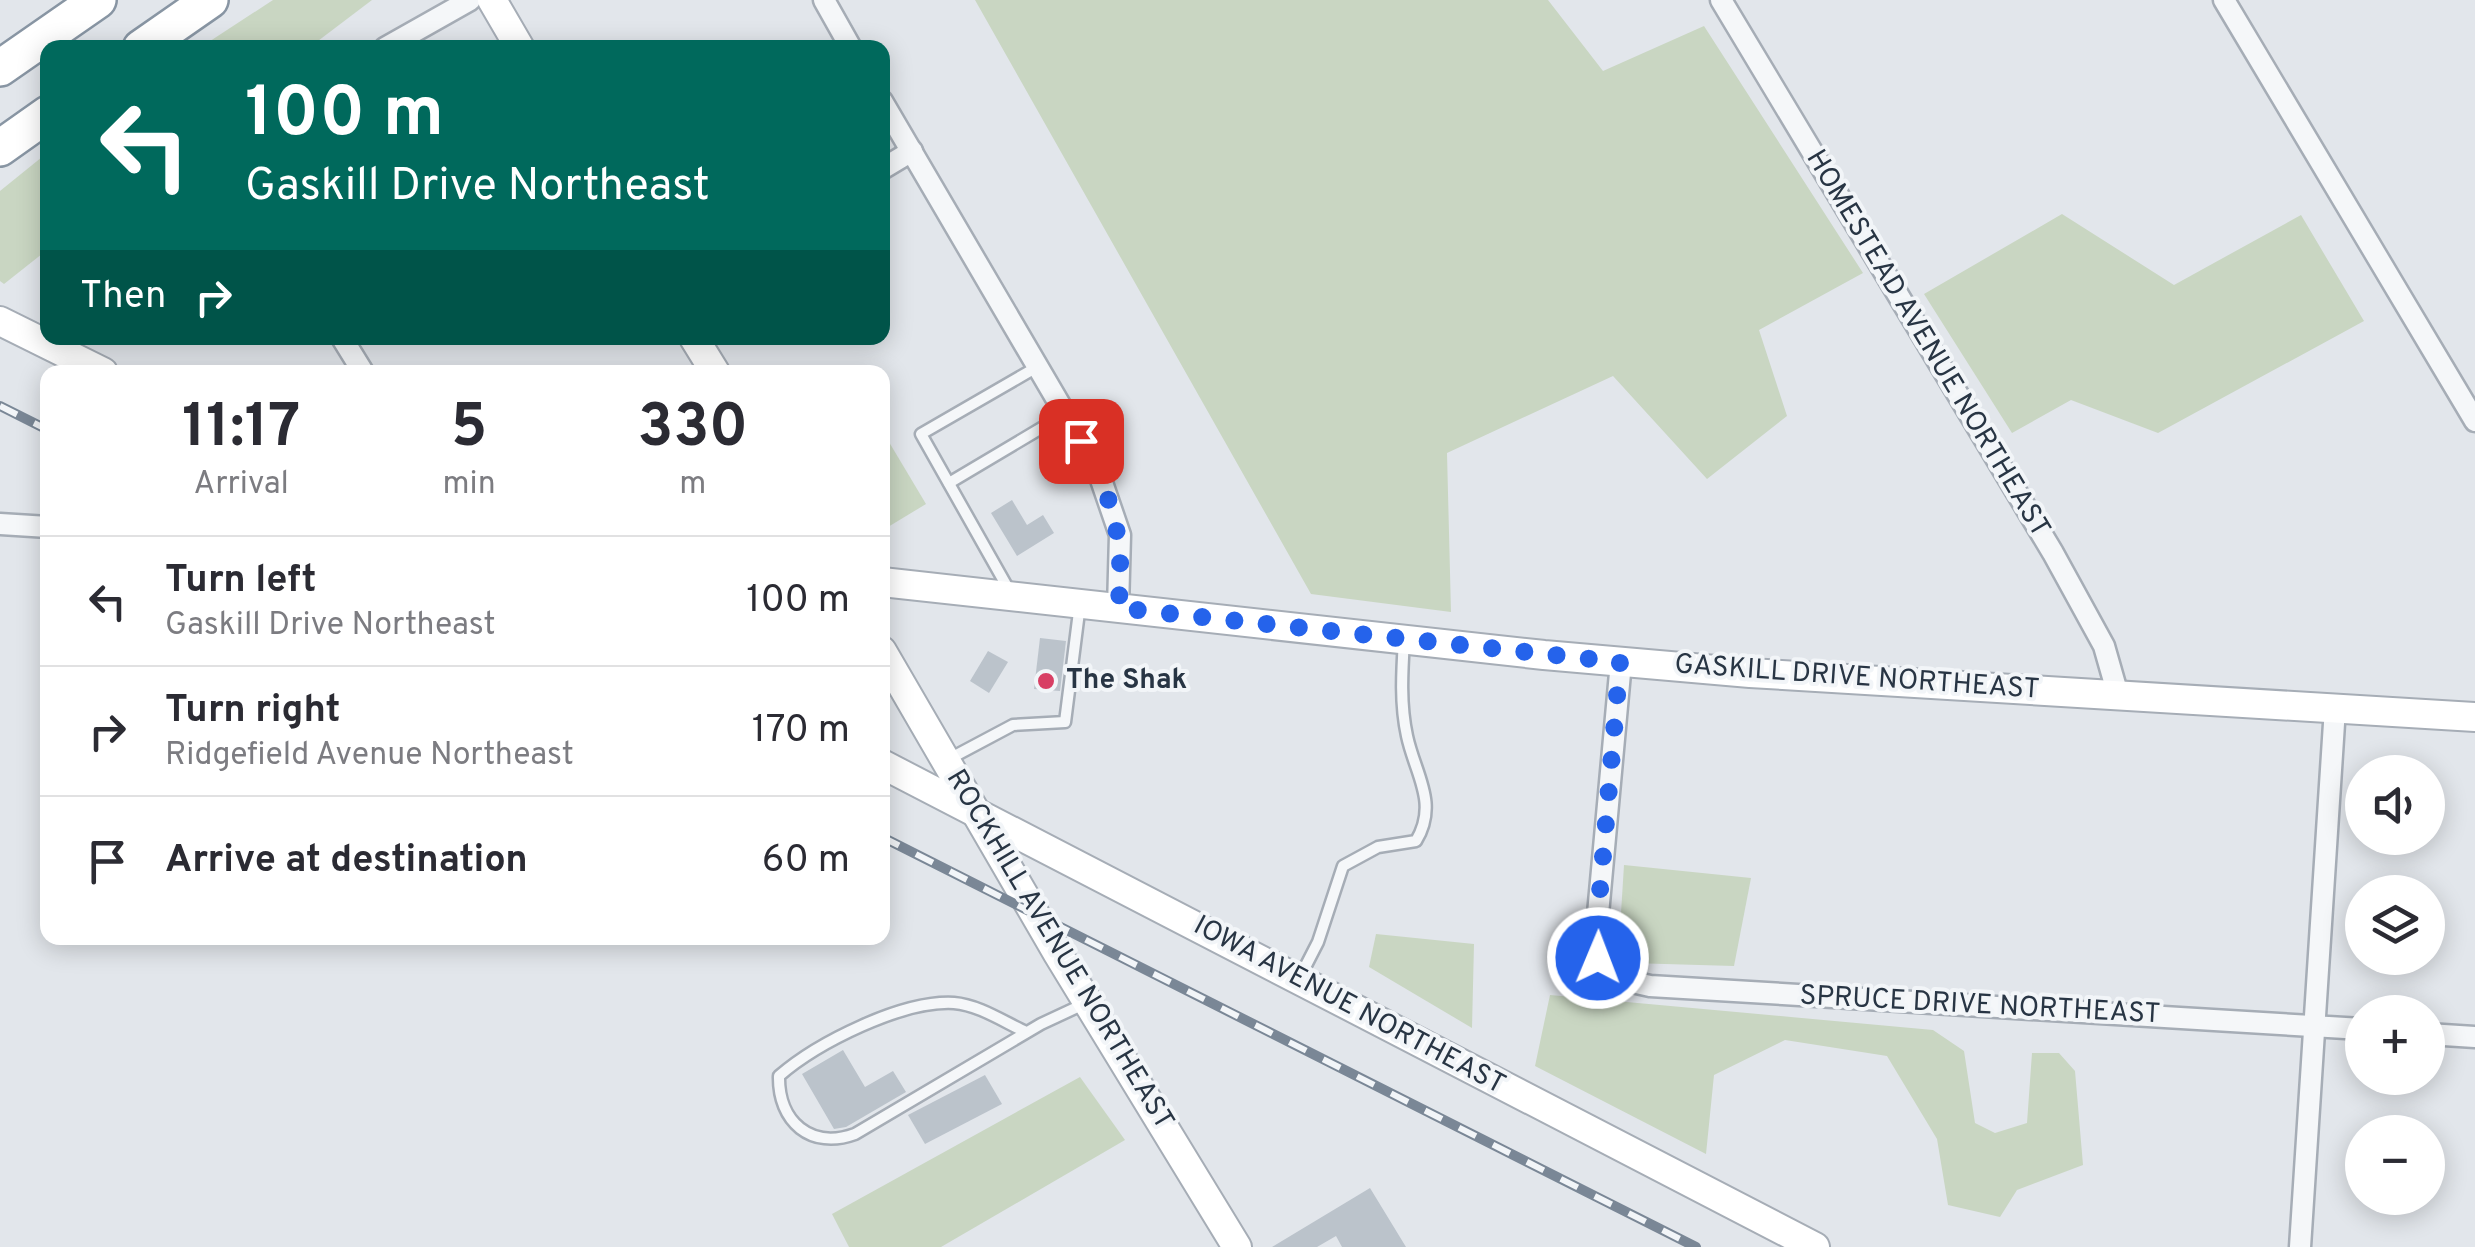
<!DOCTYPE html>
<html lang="en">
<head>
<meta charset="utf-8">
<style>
  body { margin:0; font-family:Overpass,sans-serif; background:#f2f2f3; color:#2b2b33; height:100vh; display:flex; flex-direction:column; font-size:38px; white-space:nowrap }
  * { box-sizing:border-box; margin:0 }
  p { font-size:32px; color:#7c7c81 }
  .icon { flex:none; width:55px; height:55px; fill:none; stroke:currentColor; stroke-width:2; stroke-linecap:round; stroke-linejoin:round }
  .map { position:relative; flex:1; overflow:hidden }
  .side { position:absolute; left:40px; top:365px; width:850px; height:580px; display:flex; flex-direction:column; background:#fff; border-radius:20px; box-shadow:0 5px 25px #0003 }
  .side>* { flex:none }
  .banner { position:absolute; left:40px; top:40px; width:850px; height:305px; border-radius:20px; box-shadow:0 5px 25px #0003; background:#00695c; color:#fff; overflow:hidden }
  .buttons { position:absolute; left:2345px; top:755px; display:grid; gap:20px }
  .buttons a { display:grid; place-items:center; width:100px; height:100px; border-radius:50%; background:#fff; box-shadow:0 5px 25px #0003; font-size:50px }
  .pin { position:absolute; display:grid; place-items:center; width:85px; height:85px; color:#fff; margin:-42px; border-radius:20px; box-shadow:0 5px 15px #0006 }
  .me { position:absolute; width:110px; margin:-55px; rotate:1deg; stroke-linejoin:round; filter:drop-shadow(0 0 8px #0008) }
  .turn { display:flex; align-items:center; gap:35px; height:210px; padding:0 40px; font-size:45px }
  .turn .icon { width:130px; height:130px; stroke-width:2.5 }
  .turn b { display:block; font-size:70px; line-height:85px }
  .then { display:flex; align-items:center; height:95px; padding:0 40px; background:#0003; gap:20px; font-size:38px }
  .eta { display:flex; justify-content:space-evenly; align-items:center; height:170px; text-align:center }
  .eta b { font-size:60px; font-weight:700; line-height:70px }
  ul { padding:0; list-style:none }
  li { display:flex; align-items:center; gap:30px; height:130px; padding:0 40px; border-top:2px solid #e1e1e2 }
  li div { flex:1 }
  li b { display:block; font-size:38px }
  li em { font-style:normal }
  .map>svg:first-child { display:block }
  .green { fill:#c9d6c2 }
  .building { fill:#bbc3cb }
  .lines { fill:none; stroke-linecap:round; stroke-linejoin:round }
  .lane-casing { stroke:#a6adb6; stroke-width:15 }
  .street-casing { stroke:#a6adb6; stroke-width:25 }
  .secondary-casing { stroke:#a6adb6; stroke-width:32 }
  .highway-casing { stroke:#8895a3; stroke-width:40 }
  .lane { stroke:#f5f7f9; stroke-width:10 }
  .street { stroke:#f5f7f9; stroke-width:20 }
  .secondary { stroke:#fff; stroke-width:28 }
  .highway { stroke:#fff; stroke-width:35 }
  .rail-casing { stroke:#7a8796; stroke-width:10 }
  .rail { stroke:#f2f5f8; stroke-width:6; stroke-dasharray:19; stroke-linecap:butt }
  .route { stroke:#2563eb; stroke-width:18; stroke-dasharray:0 32.4 }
  .poi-dot { fill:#d83f64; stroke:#f2f5f8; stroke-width:4 }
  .labels { text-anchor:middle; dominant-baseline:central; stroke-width:8; stroke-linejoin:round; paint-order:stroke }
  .street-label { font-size:28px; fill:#283544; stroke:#f2f5f8 }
  .poi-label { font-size:28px; font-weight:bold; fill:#283544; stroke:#f2f5f8; text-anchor:start }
</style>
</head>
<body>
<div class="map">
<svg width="2475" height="1247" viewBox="0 0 2475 1247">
  <rect width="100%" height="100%" fill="#e2e6eb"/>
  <g class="green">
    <path d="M273,0H372L310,47H201Z"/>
    <path d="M975,0H1548L1603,71L1704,26L1863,273L1759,330L1787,416L1707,479L1613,376L1447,453L1451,612L1311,594Z"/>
    <path d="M47,153V250L4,284L0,281V191Z"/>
    <path d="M2062,214L2174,285L2301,215L2364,321L2158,433L2071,400L2012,433L1924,294Z"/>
    <path d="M886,437L926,504L883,530L882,439Z"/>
    <path d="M1624,865L1751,878L1734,966L1630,963L1619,945Z"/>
    <path d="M1376,934L1474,944L1472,1028L1369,967Z"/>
    <path d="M1550,995L1933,1030L1964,1051L1975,1123L1995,1133L2027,1123L2032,1053H2059L2075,1071L2083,1165L2017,1190L2000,1217L1948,1205L1937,1139L1887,1056L1785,1040L1714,1075L1706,1154L1535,1066Z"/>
    <path d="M1080,1077L1125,1140L941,1247H849L832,1214Z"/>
  </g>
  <g class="building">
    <path d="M1012,500L1027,525L1043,515L1054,533L1017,556L991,513Z"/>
    <path d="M1040,638L1066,641L1060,691L1034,689Z"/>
    <path d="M988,651L1008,662L989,693L970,681Z"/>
    <path d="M843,1050L865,1087L893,1071L906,1092L846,1127L834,1129L802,1074Z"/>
    <path d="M985,1075L1002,1104L925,1144L908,1115Z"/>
    <path d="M1370,1188L1406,1247H1342L1336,1236L1317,1247H1272Z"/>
  </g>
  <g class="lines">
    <defs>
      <g id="lane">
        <path d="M949,483L1065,414"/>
        <path d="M1009,590L921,434L1037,367"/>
        <path d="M949,759L1013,725L1065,722L1080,604"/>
        <path d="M1299,979L1318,942L1343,866L1378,847L1416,841C1439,803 1415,774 1407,736C1400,704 1402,672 1404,640"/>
        <path d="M1026,1032C1004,1022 979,1005 954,1003C902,1000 817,1043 779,1076C778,1122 811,1150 855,1134L1041,1024L1086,1003"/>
      </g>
      <g id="street">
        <path d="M824,0L851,48"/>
        <path d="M1721,0L2053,553L2104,646L2118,695"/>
        <path d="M2224,0L2475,421"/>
        <path d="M385,48L470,0"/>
        <path d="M882,101L1097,468L1120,535L1118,608"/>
        <path d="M882,169L912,151"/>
        <path d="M342,338L363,372"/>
        <path d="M0,524L48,527"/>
        <path d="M1621,662L1597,925L1598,958L1610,977L1650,986L2362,1029"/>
        <path d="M2428,1034L2475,1037"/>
        <path d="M2300,1247L2335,708"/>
      </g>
      <g id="secondary">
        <path d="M492,0L520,48"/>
        <path d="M0,321L103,372"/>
        <path d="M694,338L715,372"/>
        <path d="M882,582L1544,655L1750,673L2475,717"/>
        <path d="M882,651L1058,954L1237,1247"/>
        <path d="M882,764L1815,1247"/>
      </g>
      <g id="highway">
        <path d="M141,48L210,0"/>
        <path d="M0,68L98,0"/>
        <path d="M0,148L48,114"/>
      </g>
    </defs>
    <use href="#lane" class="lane-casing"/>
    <use href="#street" class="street-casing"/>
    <use href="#secondary" class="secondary-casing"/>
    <use href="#highway" class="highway-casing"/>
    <use href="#lane" class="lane"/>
    <use href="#street" class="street"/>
    <use href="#secondary" class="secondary"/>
    <use href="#highway" class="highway"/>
    <defs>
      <g id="rail">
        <path d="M0,406L48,430"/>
        <path d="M882,837L1696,1247"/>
      </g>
    </defs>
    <use href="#rail" class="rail-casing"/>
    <use href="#rail" class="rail"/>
  </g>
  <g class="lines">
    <path class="route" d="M1081,441C1113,496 1126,544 1118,608L1620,662L1597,925L1598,958"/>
  </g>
  <circle class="poi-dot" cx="1046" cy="681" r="10"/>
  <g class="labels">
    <g class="street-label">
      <text transform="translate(1927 344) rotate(59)">HOMESTEAD AVENUE NORTHEAST</text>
      <text transform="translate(1857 678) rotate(4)">GASKILL DRIVE NORTHEAST</text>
      <text transform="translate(1059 950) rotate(59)">ROCKHILL AVENUE NORTHEAST</text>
      <text transform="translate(1349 1006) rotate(28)">IOWA AVENUE NORTHEAST</text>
      <text transform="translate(1980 1006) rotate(3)">SPRUCE DRIVE NORTHEAST</text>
    </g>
    <g class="poi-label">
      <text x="1066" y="681">The Shak</text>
    </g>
  </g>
</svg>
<div class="buttons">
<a><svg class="icon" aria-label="sound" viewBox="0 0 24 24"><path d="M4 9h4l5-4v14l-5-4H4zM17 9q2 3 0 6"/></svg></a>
<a><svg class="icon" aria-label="layers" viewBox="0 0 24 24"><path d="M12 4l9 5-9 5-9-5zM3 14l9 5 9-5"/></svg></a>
<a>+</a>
<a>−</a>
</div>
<div class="pin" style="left:1081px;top:441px;background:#d93025"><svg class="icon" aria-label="arrive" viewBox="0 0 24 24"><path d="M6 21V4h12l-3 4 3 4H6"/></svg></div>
<svg class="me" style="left:1598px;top:958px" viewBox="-20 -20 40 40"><circle r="17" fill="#2563eb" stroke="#fff" stroke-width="3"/><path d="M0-11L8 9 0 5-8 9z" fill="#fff"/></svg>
<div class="banner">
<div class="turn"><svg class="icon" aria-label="left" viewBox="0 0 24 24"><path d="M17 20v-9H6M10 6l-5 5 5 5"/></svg><div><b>100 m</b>Gaskill Drive Northeast</div></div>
<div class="then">Then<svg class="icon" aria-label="right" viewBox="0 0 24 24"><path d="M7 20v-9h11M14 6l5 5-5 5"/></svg></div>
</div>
<section class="side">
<div class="eta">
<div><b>11:17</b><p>Arrival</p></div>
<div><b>5</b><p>min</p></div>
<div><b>330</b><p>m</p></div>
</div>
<ul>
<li><svg class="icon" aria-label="left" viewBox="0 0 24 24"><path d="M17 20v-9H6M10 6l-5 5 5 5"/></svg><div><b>Turn left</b><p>Gaskill Drive Northeast</p></div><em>100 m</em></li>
<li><svg class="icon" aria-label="right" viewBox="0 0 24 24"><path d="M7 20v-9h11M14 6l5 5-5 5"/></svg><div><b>Turn right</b><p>Ridgefield Avenue Northeast</p></div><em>170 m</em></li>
<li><svg class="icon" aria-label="arrive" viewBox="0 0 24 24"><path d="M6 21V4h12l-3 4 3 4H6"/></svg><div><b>Arrive at destination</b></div><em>60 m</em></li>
</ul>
</section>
</div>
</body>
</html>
